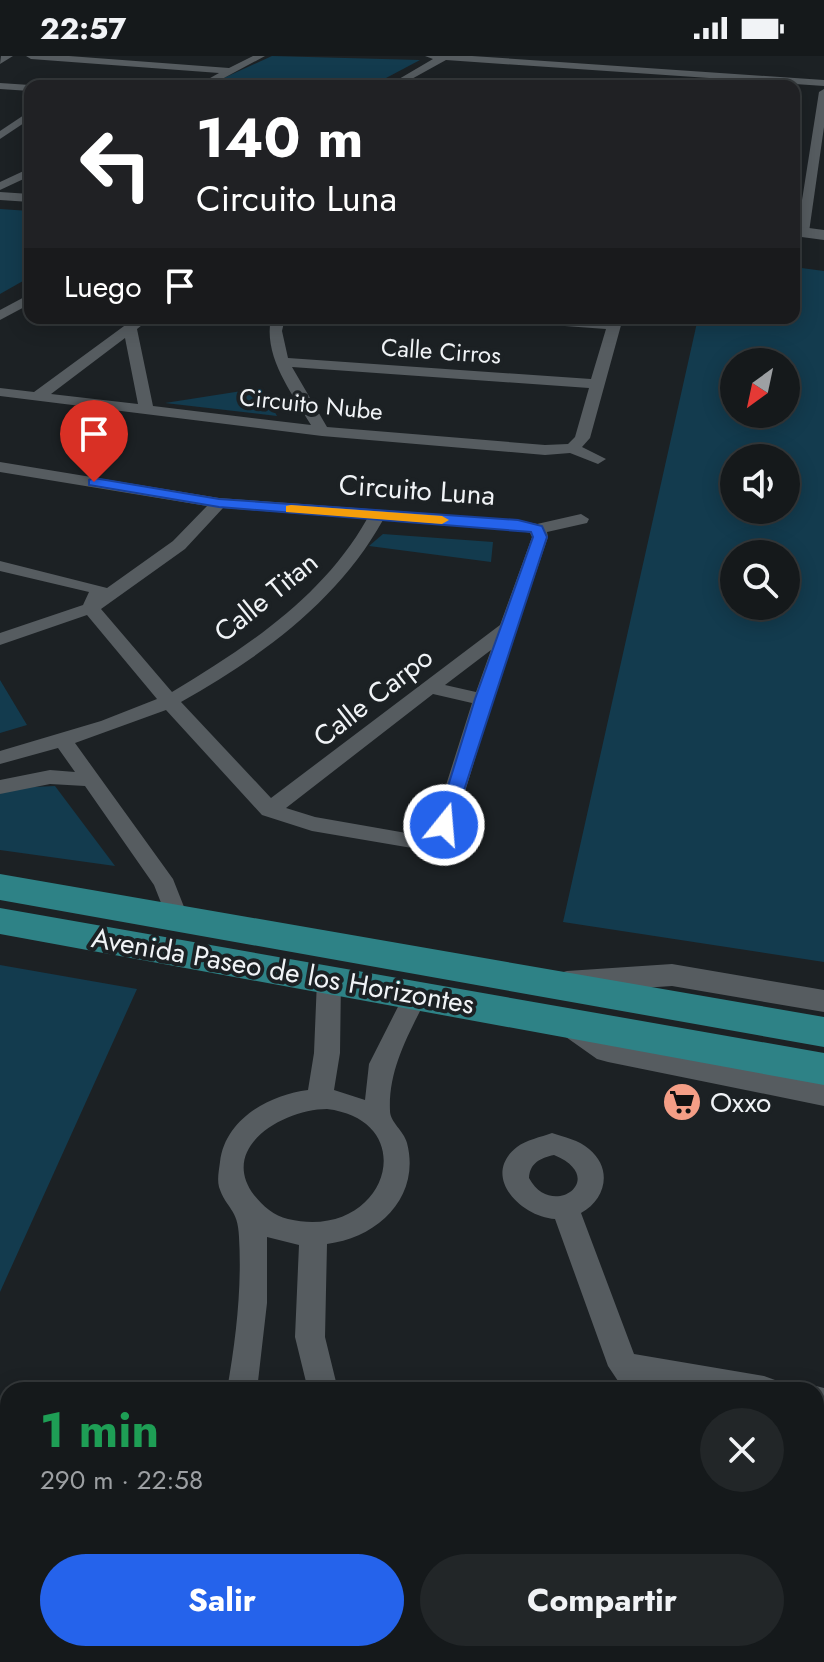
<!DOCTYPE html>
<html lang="es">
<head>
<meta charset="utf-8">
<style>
  body { margin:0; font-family:Jost,sans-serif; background:#222628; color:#f1f3f6; height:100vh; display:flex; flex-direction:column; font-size:30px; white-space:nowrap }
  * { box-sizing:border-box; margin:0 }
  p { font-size:26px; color:#9da0a3 }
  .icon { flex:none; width:44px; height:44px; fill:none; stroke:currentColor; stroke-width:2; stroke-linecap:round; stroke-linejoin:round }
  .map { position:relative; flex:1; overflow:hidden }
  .drawer { position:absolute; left:0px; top:1326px; width:824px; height:280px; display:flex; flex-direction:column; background:#15191b; border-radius:24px 24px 0 0; box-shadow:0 4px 20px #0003,0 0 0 2px #34383a }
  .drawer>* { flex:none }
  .top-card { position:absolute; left:24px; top:24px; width:776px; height:244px; border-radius:16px; box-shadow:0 4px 20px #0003,0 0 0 2px #34383a; background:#202124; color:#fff; overflow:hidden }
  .needle { width:52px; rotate:213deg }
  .tools { position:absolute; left:720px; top:292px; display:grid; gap:16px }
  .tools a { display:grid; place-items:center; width:80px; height:80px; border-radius:50%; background:#15191b; box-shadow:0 4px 20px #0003,0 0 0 2px #34383a; font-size:40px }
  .pin { position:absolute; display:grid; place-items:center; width:68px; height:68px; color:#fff; margin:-82px -34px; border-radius:50% 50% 50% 0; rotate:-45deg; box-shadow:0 0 8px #0007 }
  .pin .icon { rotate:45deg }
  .me { position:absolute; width:88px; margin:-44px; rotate:17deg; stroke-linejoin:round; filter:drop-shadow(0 0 6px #0008) }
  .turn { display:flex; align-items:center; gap:28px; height:168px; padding:0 40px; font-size:36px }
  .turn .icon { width:104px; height:104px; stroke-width:2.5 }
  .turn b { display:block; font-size:56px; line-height:68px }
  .then { display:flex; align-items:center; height:76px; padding:0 40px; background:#0003; gap:16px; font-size:30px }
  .round { display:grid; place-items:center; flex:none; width:84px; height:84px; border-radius:42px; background:#222628 }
  .head { display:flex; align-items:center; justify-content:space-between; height:136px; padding:0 40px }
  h1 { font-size:48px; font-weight:700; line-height:60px; color:#1e9e55 }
  .button { display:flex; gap:16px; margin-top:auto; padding:16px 40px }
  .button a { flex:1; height:92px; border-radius:48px; background:#2563eb; color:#fff; font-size:32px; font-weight:700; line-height:92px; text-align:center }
  .button a+a { background:#222628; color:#f1f3f6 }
  .status { display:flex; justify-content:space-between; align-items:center; height:56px; padding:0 40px; background:#15191b; direction:ltr }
  .status svg { height:22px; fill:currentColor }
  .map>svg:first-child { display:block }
  .green { fill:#133b4e; fill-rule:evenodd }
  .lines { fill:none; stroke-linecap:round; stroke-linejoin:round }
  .minor { fill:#565c60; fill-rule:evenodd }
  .tertiary { fill:#565c60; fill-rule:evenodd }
  .primary { fill:#2e8286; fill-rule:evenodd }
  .route { fill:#2563eb; stroke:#184099; stroke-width:2 }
  .slow { fill:#f59e0b }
  .labels { text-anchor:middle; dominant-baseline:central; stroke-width:8; stroke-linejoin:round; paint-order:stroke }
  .far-street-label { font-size:24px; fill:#f0f3f6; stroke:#1c2124 }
  .street-label { font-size:28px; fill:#f0f3f6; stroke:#1c2124 }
  .poi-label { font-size:28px; fill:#f0f3f6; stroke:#1c2124; text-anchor:start }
</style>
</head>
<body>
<div class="status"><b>22:57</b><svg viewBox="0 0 49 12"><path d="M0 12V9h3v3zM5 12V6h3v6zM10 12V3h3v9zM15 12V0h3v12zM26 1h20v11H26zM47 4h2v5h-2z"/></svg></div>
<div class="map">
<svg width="824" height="1606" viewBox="0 0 824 1606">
  <rect width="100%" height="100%" fill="#1c2124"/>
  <g class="green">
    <path d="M272,0L420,4L371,30H206Z"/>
    <path d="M0,153L30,155V221L0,238Z"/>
    <path d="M794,211L824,215V906L563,866L698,262H794ZM786,306V358H734V306ZM734,402H786V454H734ZM786,498V550H734V498Z"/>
    <path d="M261,332L277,360L165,347Z"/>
    <path d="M383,478L493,486L491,506L369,490Z"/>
    <path d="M0,624L27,669L0,677Z"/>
    <path d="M55,730L115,810L0,794V738L11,732Z"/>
    <path d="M0,909L137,933L0,1236Z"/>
    <path d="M816,1368L824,1370V1489L816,1482Z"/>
  </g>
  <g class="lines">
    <g class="minor">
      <path d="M13,0L0,8L1,0Z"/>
      <path d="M26,0H69L229,12L253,0H265L209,30H196L219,17L31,3Z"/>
      <path d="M425,0H472L824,24V30L446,4L399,30H387L433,3Z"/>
      <path d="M0,27L30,29L34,30H30V35L0,33Z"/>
      <path d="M824,33V71L809,176L803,180L797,176L819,36Z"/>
      <path d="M30,55V63L0,83V75Z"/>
      <path d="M30,112V120L0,134V126Z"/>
      <path d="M30,238V248L0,264V254Z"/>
      <path d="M135,262H151L137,273L153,350L311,369C292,337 263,301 271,262H285L282,275L288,302L591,323L606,273L510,266L503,262L608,265L609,262H623L590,382L582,391L606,403L598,408L570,397L545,399L322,380L0,340V332L34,336ZM125,282L138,348L51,338ZM292,311L589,332L575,381L568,388L545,389L327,371Z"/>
      <path d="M0,406L219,442L518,464L537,468L581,458L589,463L587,467L547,476L548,481L493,643L455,769L442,786L412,792L312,775L262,759L166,654L75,687L173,823L188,861L185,867H169L154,829L85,730L50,728L0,738V724L50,714L75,716L58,692L0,708V695L101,665L157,643L87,559L0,589V577L83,549L89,536L0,515V505L107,532L173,485L207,450L0,416ZM223,452L367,463C323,541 247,591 172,636L101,553L185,493ZM383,464L518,474L530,477L532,481L500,569L271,742L181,646C261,601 338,545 383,464ZM491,594L476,636L445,629ZM433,638L472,647L434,767L427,775L412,778L315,761L286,752Z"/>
      <path d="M329,915L337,918L341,924L340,997L334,1034L365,1044L369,1008L407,933L416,930L425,933L428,939C410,976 388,1012 390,1055C390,1066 404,1075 407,1087C421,1141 378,1182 327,1188L325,1281L338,1334H308L295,1281L299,1189L267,1181V1247L257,1334H227C236,1283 242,1232 239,1181C238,1152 226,1153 219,1131C217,1123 219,1114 220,1106C225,1063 269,1039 308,1034L314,997L317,924L321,918ZM327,1053C424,1065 387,1186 288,1163C274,1160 263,1150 254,1139C218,1091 284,1053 327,1053Z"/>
      <path d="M552,1077C564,1081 579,1084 589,1093C613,1113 606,1143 581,1157L634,1298L764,1320L775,1324L779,1334H683L656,1329L658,1334H624L608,1310L555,1163C521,1161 480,1120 517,1091C526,1084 541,1081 552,1077ZM554,1099C610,1122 552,1165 529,1122C530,1107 540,1102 554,1099Z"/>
      <path d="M816,1330L824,1332V1360L816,1358V1334H805Z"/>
      <path d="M816,1487L824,1490V1528L816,1524Z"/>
      <path d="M133,1598H167L164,1606H130Z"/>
      <path d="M357,1598H395L398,1606H360Z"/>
      <path d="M434,1598H472L475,1606H437Z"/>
    </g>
    <g class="tertiary">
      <path d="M0,136L30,138V146L0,144Z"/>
      <path d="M794,170L824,174V184L794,180Z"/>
      <path d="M672,908L824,934V956L672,930L567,937L556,934L552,926L556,918L567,915Z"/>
      <path d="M567,954L578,958L616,984L824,1024V1050L608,1006L597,1003L556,974L551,966L556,958Z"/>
    </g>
    <g class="primary">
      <path d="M0,818L824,961V991L0,844Z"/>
      <path d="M0,852L824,997V1029L0,878Z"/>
    </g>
  </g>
  <path class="route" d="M94,422L219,443L518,464L542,470L547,481L451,774L444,775L436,769L475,643L533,481L531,476L219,451L89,429V424Z"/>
  <path class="slow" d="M291,449L442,460L449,464L442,468L286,456V450Z"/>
  <defs>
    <symbol id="supermarket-disc" viewBox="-11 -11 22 22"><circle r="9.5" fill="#f49e86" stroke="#1c2124"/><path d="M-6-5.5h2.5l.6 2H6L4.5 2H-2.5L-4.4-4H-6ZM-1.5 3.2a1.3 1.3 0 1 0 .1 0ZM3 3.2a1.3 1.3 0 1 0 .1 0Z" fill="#111"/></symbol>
  </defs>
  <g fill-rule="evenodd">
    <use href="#supermarket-disc" x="660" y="1024" width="44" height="44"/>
  </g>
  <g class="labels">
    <g class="far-street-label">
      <text transform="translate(441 295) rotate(4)">Calle Cirros</text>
      <text transform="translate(311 348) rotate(6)">Circuito Nube</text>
    </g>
    <g class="street-label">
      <text transform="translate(417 434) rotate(4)">Circuito Luna</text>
      <text transform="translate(266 541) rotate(-39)">Calle Titan</text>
      <text transform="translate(373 641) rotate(-38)">Calle Carpo</text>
      <text transform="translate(283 915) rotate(10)">Avenida Paseo de los Horizontes</text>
    </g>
    <g class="poi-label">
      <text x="710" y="1046">Oxxo</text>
    </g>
  </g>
</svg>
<div class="tools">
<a><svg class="needle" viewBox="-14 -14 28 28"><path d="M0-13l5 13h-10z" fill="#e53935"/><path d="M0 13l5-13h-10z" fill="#9da0a3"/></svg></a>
<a><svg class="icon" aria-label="sound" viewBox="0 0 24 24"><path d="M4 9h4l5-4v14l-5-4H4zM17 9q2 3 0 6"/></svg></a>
<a><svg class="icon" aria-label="search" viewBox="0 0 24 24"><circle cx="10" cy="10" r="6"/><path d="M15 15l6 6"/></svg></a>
</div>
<div class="pin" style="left:94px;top:426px;background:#d93025"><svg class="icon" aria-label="arrive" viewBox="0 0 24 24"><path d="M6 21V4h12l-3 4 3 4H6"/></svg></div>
<svg class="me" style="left:444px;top:769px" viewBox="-20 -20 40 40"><circle r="17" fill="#2563eb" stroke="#fff" stroke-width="3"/><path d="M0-11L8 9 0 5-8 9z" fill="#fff"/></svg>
<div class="top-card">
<div class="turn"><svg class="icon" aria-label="left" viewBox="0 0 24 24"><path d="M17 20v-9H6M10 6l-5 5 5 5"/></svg><div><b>140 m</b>Circuito Luna</div></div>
<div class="then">Luego<svg class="icon" aria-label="arrive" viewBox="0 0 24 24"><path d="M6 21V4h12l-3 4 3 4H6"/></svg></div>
</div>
<section class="drawer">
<div class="head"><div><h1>1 min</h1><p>290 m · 22:58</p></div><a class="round"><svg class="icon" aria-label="close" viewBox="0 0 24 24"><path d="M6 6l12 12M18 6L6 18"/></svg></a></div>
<div class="button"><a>Salir</a><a>Compartir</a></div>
</section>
</div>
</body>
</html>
